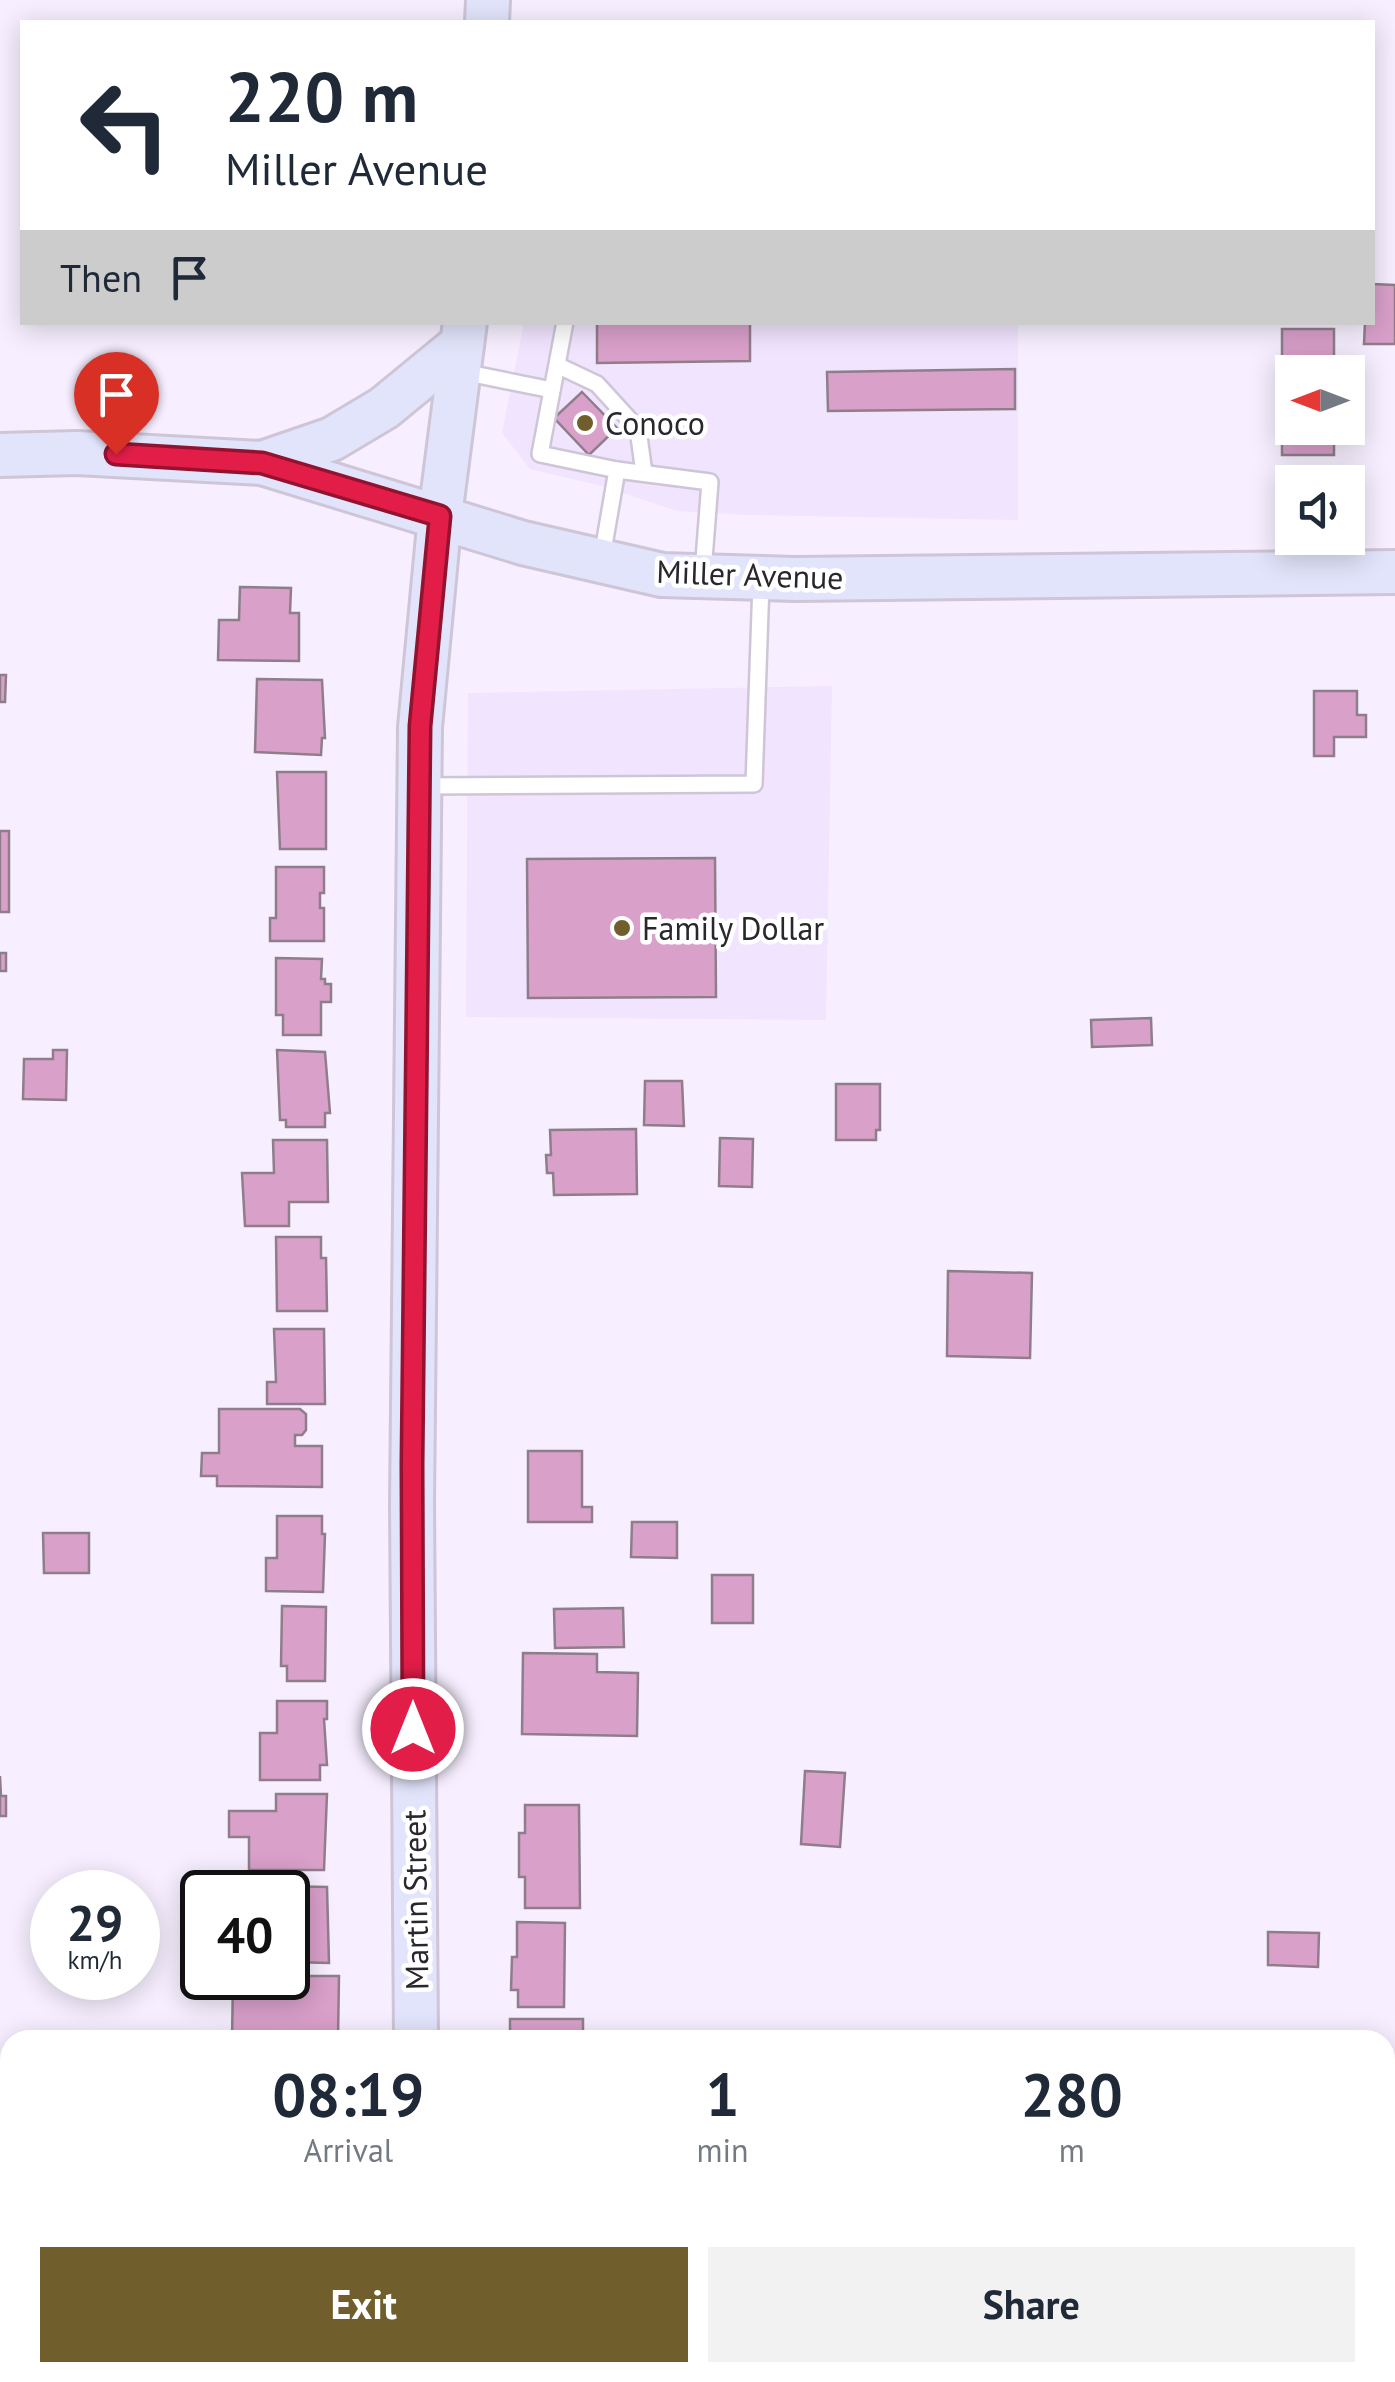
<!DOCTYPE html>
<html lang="en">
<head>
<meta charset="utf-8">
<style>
  body { margin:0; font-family:"PT Sans",sans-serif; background:#f2f2f3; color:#1f2937; height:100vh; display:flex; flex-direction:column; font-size:38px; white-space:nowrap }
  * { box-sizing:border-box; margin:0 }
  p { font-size:32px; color:#747a83 }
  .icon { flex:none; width:55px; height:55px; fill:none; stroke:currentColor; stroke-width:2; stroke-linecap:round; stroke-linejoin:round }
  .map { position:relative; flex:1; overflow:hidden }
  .drawer { position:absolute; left:0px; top:2030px; width:1395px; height:352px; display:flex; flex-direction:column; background:#fff; border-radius:30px 30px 0 0; box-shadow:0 5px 25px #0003 }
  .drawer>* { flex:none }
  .top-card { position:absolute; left:20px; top:20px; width:1355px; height:305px; border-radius:0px; box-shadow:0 5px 25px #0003; background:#fff; color:#1f2937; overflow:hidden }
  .needle { width:65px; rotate:270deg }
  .controls { position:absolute; left:1275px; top:355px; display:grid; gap:20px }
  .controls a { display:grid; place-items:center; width:90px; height:90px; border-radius:0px; background:#fff; box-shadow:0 5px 25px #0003; font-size:50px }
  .speed { position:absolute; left:30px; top:1870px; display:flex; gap:20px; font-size:50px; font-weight:700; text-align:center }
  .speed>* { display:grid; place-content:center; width:130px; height:130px; border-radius:50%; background:#fff; box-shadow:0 5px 25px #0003; line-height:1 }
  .speed small { font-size:25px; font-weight:400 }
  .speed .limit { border:5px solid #111; border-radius:15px; background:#fff; color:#111 }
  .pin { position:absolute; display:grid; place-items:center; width:85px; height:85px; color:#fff; margin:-102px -42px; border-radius:50% 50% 50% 0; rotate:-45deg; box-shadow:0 0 10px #0007 }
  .pin .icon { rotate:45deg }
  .me { position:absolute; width:110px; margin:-55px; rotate:0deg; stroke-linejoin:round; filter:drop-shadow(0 0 8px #0008) }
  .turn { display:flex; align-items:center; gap:35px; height:210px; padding:0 40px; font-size:45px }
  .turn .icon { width:130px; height:130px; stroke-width:2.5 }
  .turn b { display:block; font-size:70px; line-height:85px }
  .then { display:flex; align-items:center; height:95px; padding:0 40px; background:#0003; gap:20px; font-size:38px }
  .eta { display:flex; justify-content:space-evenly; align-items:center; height:170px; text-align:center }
  .eta b { font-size:60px; font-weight:700; line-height:70px }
  .cta { display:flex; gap:20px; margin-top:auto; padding:20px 40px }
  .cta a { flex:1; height:115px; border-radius:0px; background:#715e2d; color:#fff; font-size:40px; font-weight:700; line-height:115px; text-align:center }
  .cta a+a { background:#f2f2f3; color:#1f2937 }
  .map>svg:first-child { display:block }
  .built { fill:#f1e4ff }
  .building { fill:#d9a0ca; stroke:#8f7e8a; stroke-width:2.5 }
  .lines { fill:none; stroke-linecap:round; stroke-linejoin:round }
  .lane-casing { stroke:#cec5d7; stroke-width:20 }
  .secondary-casing { stroke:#cec5d7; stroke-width:48 }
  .lane { stroke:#fff; stroke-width:15 }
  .secondary { stroke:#e2e4fb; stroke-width:42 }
  .route-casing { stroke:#92132f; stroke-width:25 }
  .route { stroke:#e11d48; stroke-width:18 }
  .poi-dot { fill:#715e2d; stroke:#fff; stroke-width:4 }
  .labels { text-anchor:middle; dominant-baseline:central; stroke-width:9; stroke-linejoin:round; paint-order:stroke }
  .poi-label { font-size:32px; fill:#2a262d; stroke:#fff; text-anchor:start }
  .street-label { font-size:32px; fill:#2a262d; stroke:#fff }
</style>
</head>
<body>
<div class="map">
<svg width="1395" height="2382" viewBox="0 0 1395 2382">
  <rect width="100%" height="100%" fill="#f7efff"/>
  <g class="built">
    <path d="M524,323H1018V520L749,515L677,511L602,486L530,469L502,433Z"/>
    <path d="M832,686L826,1020L466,1017L468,693Z"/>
  </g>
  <g class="building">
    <path d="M1372,284L1395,285V344H1364L1365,322H1372Z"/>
    <path d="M597,322H750V361L597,363Z"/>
    <path d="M1282,329H1334V372H1292V428H1334V455H1282Z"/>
    <path d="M1015,369V409L828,411L827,372Z"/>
    <path d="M582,392L617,428L589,455L554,418Z"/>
    <path d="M240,587L291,588L290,613H299V661L218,660L219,620H239Z"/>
    <path d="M0,675H6L5,702H0Z"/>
    <path d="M257,679L322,680L325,738H322L321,755L255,752Z"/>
    <path d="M1314,691H1357V715H1366V737H1334V756H1314Z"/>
    <path d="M277,772H326V849H280Z"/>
    <rect x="0" y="831" width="9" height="81"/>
    <path d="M715,858L716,997L528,998L527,859Z"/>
    <path d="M276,867H324V893H320V908H324V941H270V918H276Z"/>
    <rect x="0" y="953" width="6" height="18"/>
    <path d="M276,958L322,959L321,979H325V984H331V1002H321V1035H283V1015H276Z"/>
    <path d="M1151,1018L1152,1045L1092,1047L1091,1020Z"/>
    <path d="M53,1050H67L66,1100L23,1099L24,1059H53Z"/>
    <path d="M277,1050L325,1052L330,1113H325V1127H286V1120H280Z"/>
    <path d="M645,1081H682L684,1126L644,1125Z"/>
    <path d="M836,1084H880V1130H876V1140H836Z"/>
    <path d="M636,1129L637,1194L554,1195L553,1173H547L546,1155H551L550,1130Z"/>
    <path d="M720,1138L753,1139L752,1187L719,1186Z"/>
    <path d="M273,1140H327L328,1202H289V1226H245L242,1173H274Z"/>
    <path d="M276,1237H321V1258H326L327,1311H277Z"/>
    <path d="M948,1271L1032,1273L1030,1358L947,1356Z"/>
    <path d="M274,1329H324L325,1404H267V1382H276Z"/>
    <path d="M219,1409H300L306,1414V1430L302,1435H295V1446H322V1487L217,1486V1476H201L202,1453H219Z"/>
    <path d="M528,1451H582V1507H592V1522H528Z"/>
    <path d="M277,1516H322V1534H325L323,1592L266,1591V1558H277Z"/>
    <path d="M632,1522H677V1558L631,1557Z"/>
    <path d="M43,1533H89V1573H44Z"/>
    <rect x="712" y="1575" width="41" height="48"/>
    <path d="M282,1606L326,1607L325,1681H287V1666H281Z"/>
    <path d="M623,1608L624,1647L555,1648L554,1609Z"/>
    <path d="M523,1653L597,1654V1672L638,1673L637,1736L522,1734Z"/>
    <path d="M277,1701H327V1719H324L327,1765H320V1780H260V1733H277Z"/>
    <path d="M805,1771L845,1773L840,1847L801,1844Z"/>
    <path d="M0,1776L1,1796H6V1816H0Z"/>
    <path d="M276,1794H327L324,1870H249V1837H229V1811H276Z"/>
    <path d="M525,1805H579L580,1908H525V1877H519V1833H525Z"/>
    <path d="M277,1886L327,1887L329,1963L288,1962V1892H276Z"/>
    <path d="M517,1922L565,1923L564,2007H518V1990H511L512,1957H517Z"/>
    <path d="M1268,1932L1319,1933L1318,1967L1268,1965Z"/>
    <path d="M288,1976H339L338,2040H232L233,1979Z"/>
    <rect x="510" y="2019" width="73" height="21"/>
    <rect x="1385" y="2232" width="10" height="52"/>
    <rect x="276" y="2372" width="50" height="10"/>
    <rect x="511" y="2372" width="61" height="10"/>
    <path d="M721,2372H815L814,2382H721Z"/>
    <rect x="837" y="2372" width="82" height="10"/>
    <rect x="931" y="2372" width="100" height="10"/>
  </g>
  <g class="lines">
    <defs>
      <g id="lane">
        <path d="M565,322L540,454L617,470"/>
        <path d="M559,366L597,384L638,429L644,473"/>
        <path d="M463,372L552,390"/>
        <path d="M602,557L617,470L710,482L703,572"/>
        <path d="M423,786L754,784L761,583"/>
        <path d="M1091,2382V2372"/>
      </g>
      <g id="secondary">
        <path d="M487,22L488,0"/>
        <path d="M0,455L77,453L262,463L523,543L662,575L795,579L1395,572"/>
        <path d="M262,463L332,439L384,408L462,344"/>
        <path d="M416,2040L412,1504L420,727L440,516L465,322"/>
        <path d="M419,2372V2382"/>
      </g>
    </defs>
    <use href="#lane" class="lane-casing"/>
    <use href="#secondary" class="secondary-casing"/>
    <use href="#lane" class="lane"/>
    <use href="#secondary" class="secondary"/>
  </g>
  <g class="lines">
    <defs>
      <path id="route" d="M116,454L262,463L440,516L420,726L412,1464L413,1729"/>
    </defs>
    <use href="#route" class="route-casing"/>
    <use href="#route" class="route"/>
  </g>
  <g class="poi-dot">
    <circle cx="585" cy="423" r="10"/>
    <circle cx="622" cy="928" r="10"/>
  </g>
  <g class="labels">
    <g class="poi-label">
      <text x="605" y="423">Conoco</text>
      <text x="642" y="928">Family Dollar</text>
    </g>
    <g class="street-label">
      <text transform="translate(750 574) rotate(2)">Miller Avenue</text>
      <text transform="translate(415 1900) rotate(-91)">Martin Street</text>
    </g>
  </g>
</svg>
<div class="controls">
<a><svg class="needle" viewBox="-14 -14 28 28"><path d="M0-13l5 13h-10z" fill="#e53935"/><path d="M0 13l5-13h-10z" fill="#747a83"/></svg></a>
<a><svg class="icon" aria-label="sound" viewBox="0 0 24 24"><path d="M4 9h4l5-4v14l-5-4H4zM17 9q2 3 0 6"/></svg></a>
</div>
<div class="speed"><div>29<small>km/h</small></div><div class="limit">40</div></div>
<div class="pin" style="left:116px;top:454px;background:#d93025"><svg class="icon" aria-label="arrive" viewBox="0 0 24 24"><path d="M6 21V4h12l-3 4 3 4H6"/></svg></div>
<svg class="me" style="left:413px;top:1729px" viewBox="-20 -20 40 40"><circle r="17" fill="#e11d48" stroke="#fff" stroke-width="3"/><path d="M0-11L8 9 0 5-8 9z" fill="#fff"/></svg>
<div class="top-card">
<div class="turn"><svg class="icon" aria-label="left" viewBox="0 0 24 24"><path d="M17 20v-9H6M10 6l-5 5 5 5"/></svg><div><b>220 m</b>Miller Avenue</div></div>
<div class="then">Then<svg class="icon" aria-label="arrive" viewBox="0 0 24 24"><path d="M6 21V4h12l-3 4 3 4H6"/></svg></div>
</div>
<section class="drawer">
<div class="eta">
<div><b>08:19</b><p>Arrival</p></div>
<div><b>1</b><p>min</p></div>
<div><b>280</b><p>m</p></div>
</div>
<div class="cta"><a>Exit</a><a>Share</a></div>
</section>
</div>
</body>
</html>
